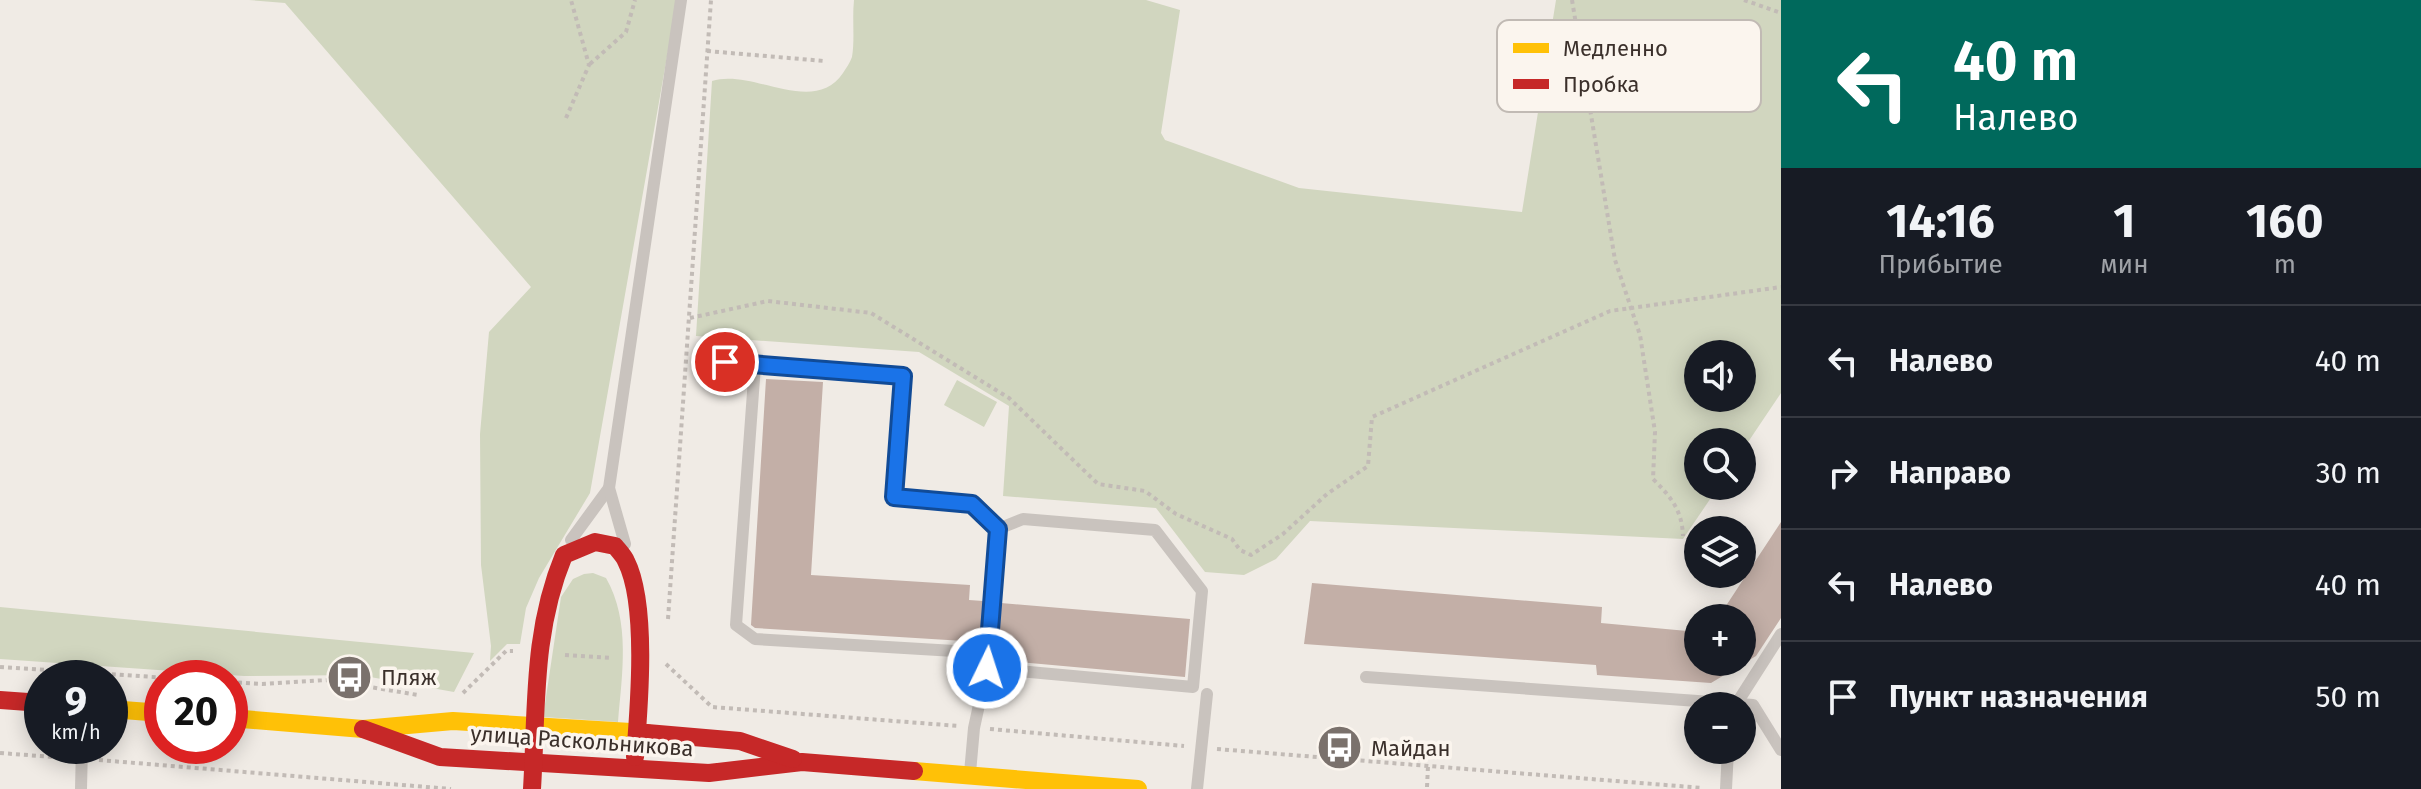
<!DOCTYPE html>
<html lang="ru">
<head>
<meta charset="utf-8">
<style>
  body { margin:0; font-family:"Fira Sans",sans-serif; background:#20242c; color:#f1f3f6; height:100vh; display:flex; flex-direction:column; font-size:30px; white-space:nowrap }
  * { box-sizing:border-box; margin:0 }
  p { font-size:26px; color:#9ea1a6 }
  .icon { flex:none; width:44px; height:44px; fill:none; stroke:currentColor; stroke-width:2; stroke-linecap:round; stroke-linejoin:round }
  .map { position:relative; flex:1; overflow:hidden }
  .sheet { display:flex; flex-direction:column; background:#171b24; width:640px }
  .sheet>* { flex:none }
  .hud { background:#00695c; color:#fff; overflow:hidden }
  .controls { position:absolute; left:1684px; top:340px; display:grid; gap:16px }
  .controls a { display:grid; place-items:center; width:72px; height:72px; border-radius:50%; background:#171b24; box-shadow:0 4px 20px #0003; font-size:40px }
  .speed { position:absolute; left:24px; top:660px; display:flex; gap:16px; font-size:40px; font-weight:700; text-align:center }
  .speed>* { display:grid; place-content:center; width:104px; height:104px; border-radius:50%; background:#171b24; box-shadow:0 4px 20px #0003; line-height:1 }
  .speed small { font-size:20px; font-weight:400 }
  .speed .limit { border:12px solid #d22; background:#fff; color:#111 }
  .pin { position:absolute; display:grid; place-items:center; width:68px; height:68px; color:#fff; margin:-34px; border:4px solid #fff; border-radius:50%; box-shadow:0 2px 8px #0007 }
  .me { position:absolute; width:88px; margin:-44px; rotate:4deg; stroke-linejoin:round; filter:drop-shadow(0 0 6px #0008) }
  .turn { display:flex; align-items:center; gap:28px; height:168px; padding:0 40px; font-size:36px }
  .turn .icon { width:104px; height:104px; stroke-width:2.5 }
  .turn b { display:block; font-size:56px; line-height:68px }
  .eta { display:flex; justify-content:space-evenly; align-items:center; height:136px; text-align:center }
  .eta b { font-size:48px; font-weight:700; line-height:56px }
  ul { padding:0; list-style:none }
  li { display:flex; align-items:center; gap:24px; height:112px; padding:0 40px; border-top:2px solid #363941 }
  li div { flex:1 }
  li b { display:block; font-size:30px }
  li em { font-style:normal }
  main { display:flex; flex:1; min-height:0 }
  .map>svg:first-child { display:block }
  .green { fill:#d1d6bf; fill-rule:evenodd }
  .building { fill:#c3afa7 }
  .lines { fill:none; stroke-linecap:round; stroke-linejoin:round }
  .path { stroke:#c2bbb6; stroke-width:4; stroke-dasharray:4 4; stroke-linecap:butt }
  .lane { stroke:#c9c3be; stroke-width:12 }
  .slow { stroke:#ffc107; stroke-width:18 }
  .jam { stroke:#c62828; stroke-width:18 }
  .route-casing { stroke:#114b97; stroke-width:20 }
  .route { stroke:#1a73e8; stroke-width:14 }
  .labels { text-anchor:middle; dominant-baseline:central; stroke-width:7; stroke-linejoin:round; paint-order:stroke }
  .poi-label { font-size:22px; fill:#3b302b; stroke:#fbf5ee; text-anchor:start }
  .street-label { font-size:22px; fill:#3b302b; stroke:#fbf5ee }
  .key { fill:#fbf5ee; stroke:#c1bab4; stroke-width:2 }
  .key-label { font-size:22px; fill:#3b302b }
</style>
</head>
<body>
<main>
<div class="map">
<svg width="1781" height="789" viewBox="0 0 1781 789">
  <rect width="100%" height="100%" fill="#f0ebe5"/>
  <g class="green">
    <path d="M249,0H677L590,493L539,578L526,608L520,644H507L490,661L491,646L481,565L480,434L489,332L531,287L285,3Z"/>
    <path d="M854,0H1146L1180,10L1161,133L1165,140L1299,188L1522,212L1556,0H1781V393L1742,451V442H1698V486H1719L1683,539L1310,521L1276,559L1244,575L1205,572L1156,508L1003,496L1009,406L919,352L696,336L712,81C753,68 813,117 843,73C846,68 850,63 852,57C855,39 852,19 854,0ZM1742,354V398H1698V354Z"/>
    <path d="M957,380L997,402L984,427L944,405Z"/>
    <path d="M593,573L606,578C631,622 622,674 618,722L543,717L561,597L573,579L584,574Z"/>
    <path d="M0,607L474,653L454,692L359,675L244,676L0,659Z"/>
  </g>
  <g class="building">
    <path d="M766,379L823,382L811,575L970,585L969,600L983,601L980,642L755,628L751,625Z"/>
    <path d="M1781,522V618L1756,656L1711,683L1597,675L1596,665L1304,644L1312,583L1602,607L1601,623L1698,632V662H1742V618H1718Z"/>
    <path d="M1001,603L1190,619L1185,677L997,660Z"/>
  </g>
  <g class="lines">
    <g class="path">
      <path d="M1572,0L1615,260L1640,335L1655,432L1653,479C1671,497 1682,510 1683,536"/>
      <path d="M1744,0L1781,13"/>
      <path d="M707,51L824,61"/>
      <path d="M590,64L626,32L635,0"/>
      <path d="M566,118L589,65L571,0"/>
      <path d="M690,318L768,301L871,313L1009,398L1098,484L1145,491L1176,514L1232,539L1240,550L1251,555L1283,534L1327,494L1368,466L1372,417L1610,311L1781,287"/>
      <path d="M668,619L711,0"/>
      <path d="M565,655L612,658"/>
      <path d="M666,664L712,707L959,726"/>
      <path d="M0,667L169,678"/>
      <path d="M230,682L262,684L328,680L418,695"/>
      <path d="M463,693L506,651H513"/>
      <path d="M990,729L1184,746"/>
      <path d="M1217,749L1703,788"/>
      <path d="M0,753L66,758"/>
      <path d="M99,760L451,789"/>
      <path d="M1427,787L1428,766"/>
    </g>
    <g class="lane">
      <path d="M725,362L903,376L894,497L972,504L998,529"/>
      <path d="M755,365L736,625L755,639L988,653"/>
      <path d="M571,540L609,488"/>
      <path d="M625,544L609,488L681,0"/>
      <path d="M1366,677L1753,705L1781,750"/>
      <path d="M1735,706L1781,634"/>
      <path d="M970,773L974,728L987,668L1193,687L1202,591L1155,530L1023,519L998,529L987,668"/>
      <path d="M81,789L82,746"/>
      <path d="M1197,789L1207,694"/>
      <path d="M1726,789L1728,750"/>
    </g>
    <g class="slow">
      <path d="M110,709L162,713"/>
      <path d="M230,718L363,729L453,721L647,733"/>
      <path d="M914,771L1138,789"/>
    </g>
    <g class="jam">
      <path d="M0,700L42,703"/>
      <path d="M363,729L440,757L709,773L802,762L914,771"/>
      <path d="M647,733L740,741L793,759"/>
      <path d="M532,789C537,708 532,632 564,555L595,542L615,546C619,551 624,556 626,561C648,604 639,708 635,757"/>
    </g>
  </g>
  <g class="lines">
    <defs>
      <path id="route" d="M725,362L903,376L894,497L972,504L998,529L987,668"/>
    </defs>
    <use href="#route" class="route-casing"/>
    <use href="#route" class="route"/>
  </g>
  <defs>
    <symbol id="bus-disc" viewBox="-11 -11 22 22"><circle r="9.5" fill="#7a716c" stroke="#fbf5ee"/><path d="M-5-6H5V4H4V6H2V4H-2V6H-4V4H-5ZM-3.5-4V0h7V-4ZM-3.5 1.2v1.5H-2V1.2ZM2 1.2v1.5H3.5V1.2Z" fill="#fff"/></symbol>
  </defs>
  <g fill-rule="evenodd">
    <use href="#bus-disc" x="324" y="652" width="51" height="51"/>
    <use href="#bus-disc" x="1314" y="722" width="51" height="51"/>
  </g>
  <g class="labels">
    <g class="poi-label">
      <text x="381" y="677">Пляж</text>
      <text x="1371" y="748">Майдан</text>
    </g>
    <g class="street-label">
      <text transform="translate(582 741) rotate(4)">улица Раскольникова</text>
    </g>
  </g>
  <rect x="1497" y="20" width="264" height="92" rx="12" class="key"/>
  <rect x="1513" y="43" width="36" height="10" fill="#ffc107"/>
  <rect x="1513" y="79" width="36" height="10" fill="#c62828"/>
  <g class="key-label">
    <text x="1563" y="56">Медленно</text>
    <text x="1563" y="92">Пробка</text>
  </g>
</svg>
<div class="controls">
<a><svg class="icon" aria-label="sound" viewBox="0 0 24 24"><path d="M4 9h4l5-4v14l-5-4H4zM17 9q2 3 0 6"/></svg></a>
<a><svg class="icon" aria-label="search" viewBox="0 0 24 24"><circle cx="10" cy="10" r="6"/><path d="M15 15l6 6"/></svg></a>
<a><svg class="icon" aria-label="layers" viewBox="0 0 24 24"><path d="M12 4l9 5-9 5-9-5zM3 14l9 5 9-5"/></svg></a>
<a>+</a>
<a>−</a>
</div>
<div class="speed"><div>9<small>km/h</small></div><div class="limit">20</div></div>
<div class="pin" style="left:725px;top:362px;background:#d93025"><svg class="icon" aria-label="arrive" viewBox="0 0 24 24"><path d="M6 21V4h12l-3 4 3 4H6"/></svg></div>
<svg class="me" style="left:987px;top:668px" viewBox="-20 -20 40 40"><circle r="17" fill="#1a73e8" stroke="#fff" stroke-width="3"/><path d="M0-11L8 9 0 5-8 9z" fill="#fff"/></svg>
</div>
<section class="sheet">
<div class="hud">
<div class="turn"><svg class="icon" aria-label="left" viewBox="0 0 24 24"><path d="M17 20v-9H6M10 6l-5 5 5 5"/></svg><div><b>40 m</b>Налево</div></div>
</div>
<div class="eta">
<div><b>14:16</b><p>Прибытие</p></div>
<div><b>1</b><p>мин</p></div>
<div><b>160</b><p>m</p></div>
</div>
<ul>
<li><svg class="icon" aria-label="left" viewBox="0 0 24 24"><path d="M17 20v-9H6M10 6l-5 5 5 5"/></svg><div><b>Налево</b></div><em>40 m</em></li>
<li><svg class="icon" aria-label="right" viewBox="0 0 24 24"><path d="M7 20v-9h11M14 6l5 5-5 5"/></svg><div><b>Направо</b></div><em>30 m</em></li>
<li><svg class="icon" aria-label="left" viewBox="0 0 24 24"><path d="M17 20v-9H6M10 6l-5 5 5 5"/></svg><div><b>Налево</b></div><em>40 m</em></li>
<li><svg class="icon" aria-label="arrive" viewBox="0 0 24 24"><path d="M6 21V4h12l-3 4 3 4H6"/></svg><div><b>Пункт назначения</b></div><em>50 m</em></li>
</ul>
</section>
</main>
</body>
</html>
